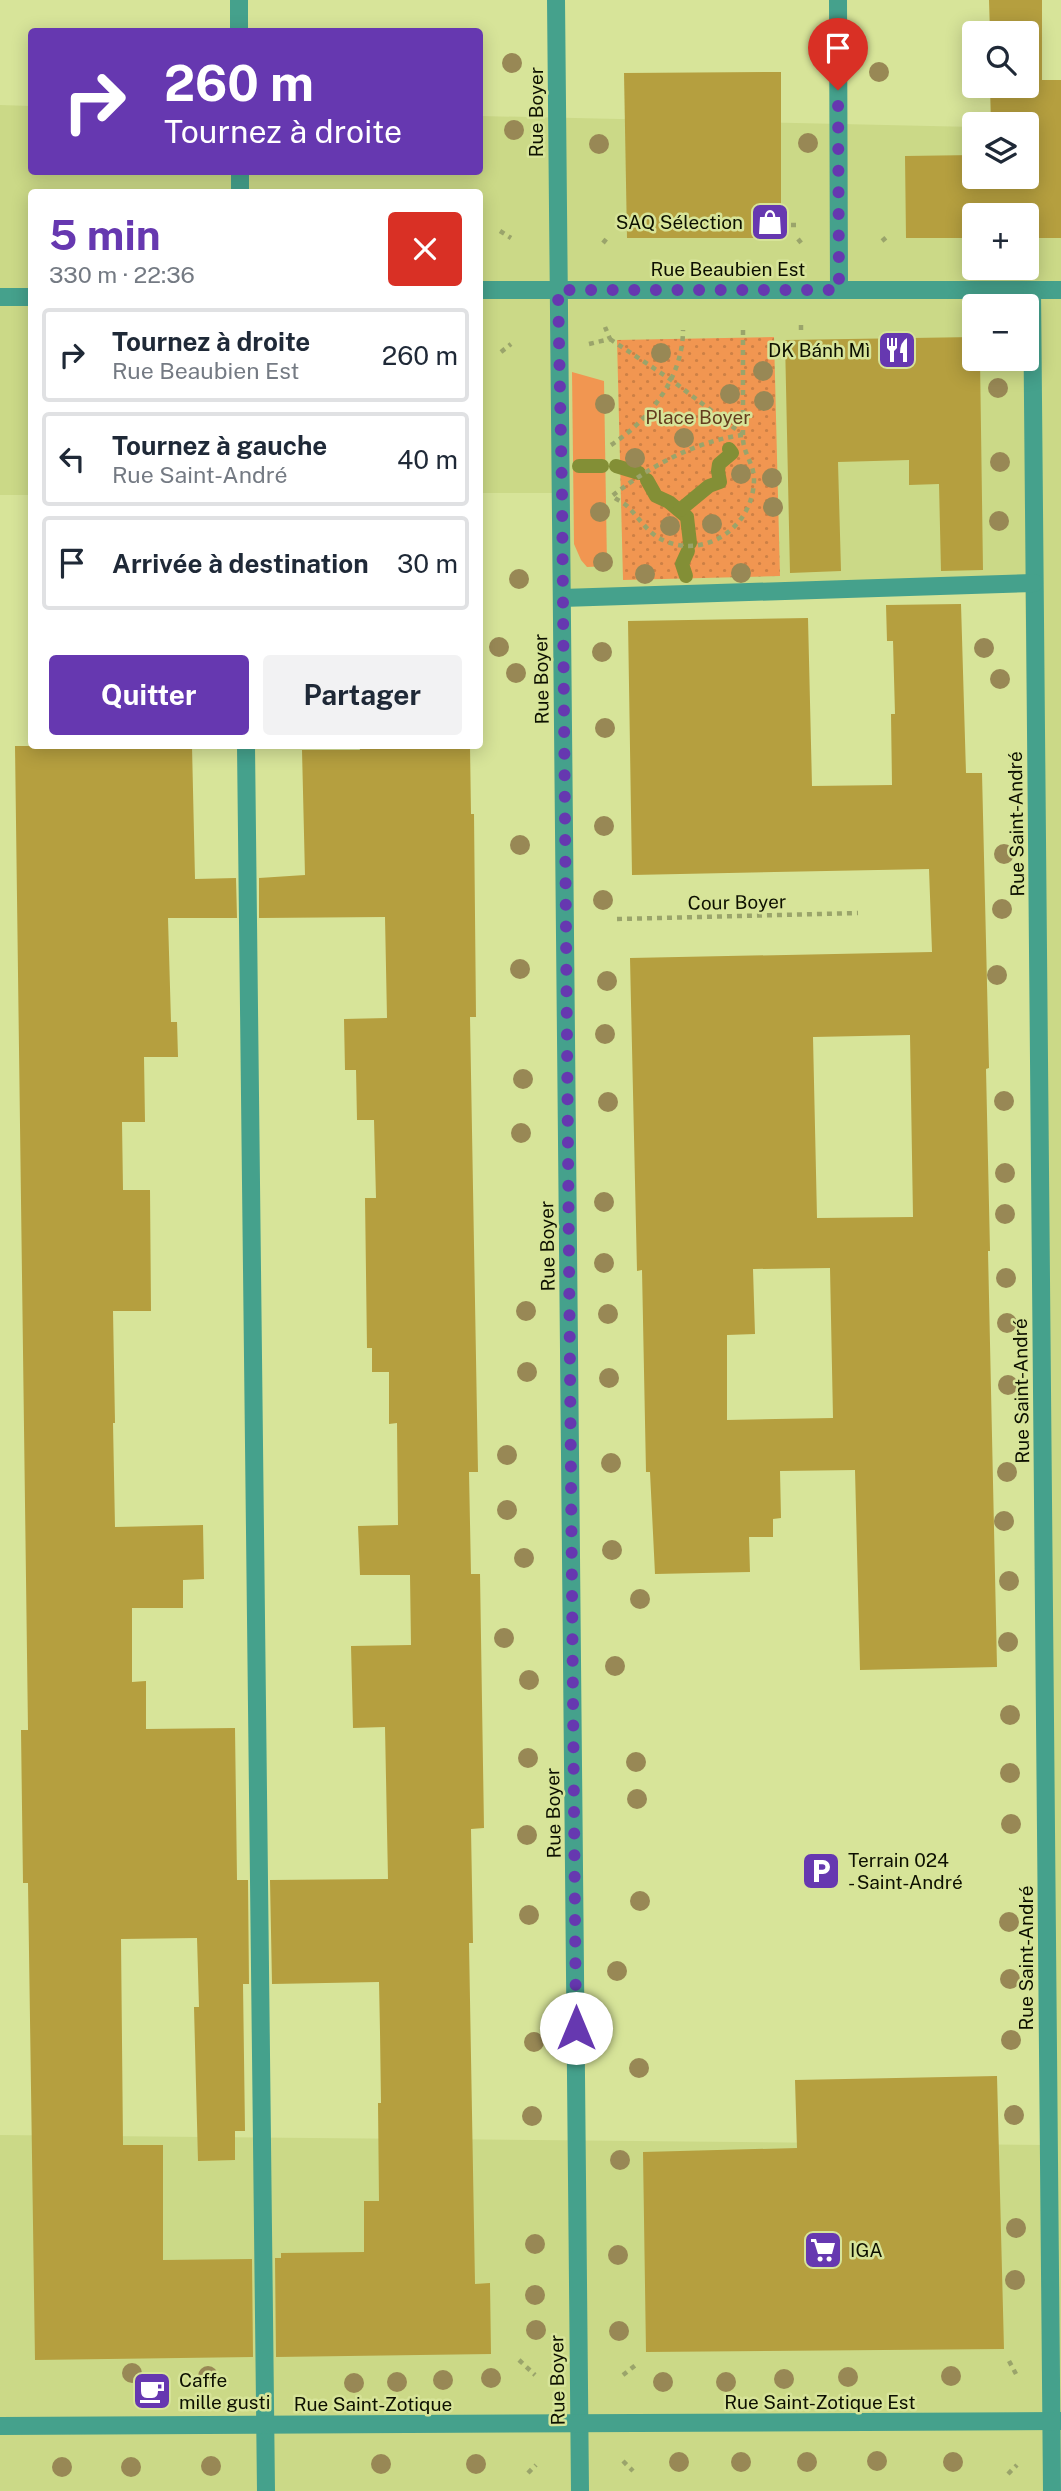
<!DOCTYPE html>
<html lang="fr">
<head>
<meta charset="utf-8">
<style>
  body { margin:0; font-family:"Public Sans",sans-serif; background:#f2f2f3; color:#1f2937; height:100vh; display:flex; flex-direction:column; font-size:26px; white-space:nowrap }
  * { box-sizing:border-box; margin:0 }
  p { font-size:23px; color:#747a83 }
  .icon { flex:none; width:38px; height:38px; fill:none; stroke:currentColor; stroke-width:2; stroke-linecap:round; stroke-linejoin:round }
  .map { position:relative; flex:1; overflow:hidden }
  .panel { position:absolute; left:28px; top:189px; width:455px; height:560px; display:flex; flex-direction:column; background:#fff; border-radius:7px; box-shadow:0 4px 18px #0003 }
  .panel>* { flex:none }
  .hud { position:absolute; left:28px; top:28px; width:455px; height:147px; border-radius:7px; box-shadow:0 4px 18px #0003; background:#6638b0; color:#fff; overflow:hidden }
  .buttons { position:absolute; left:962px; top:21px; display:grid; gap:14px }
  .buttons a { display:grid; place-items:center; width:77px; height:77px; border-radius:7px; background:#fff; box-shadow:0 4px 18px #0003; font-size:35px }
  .pin { position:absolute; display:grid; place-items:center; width:60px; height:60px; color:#fff; margin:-72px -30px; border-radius:50% 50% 50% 0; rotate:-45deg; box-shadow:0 0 7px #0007 }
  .pin .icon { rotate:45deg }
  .me { position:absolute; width:77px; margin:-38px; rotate:0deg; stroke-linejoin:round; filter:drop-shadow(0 0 5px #0008) }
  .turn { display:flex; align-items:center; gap:24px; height:147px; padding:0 21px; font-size:32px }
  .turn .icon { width:91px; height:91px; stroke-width:2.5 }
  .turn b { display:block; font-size:49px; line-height:60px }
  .round { display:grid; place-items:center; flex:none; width:74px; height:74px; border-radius:7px; background:#f2f2f3 }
  .head { display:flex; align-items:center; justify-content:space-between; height:119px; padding:0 21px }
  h1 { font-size:42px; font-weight:700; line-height:52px; color:#6638b0 }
  .primary-button { display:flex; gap:14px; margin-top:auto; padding:14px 21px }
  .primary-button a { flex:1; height:80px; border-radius:7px; background:#6638b0; color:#fff; font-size:28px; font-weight:700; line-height:80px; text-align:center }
  .primary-button a+a { background:#f2f2f3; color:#1f2937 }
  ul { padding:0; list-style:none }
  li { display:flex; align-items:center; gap:21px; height:94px; margin:0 14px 10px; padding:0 7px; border:4px solid #e0e1e3; border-radius:7px }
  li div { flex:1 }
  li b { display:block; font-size:26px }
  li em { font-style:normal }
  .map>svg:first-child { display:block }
  .built { fill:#cbd987; fill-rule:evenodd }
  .green { fill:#f19651 }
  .park { fill:url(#park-dots) }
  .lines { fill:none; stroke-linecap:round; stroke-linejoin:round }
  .stream { stroke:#838f36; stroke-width:14 }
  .building { fill:#b59f3f; fill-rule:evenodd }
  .path { stroke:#9aa46b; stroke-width:4.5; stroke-dasharray:5 5; stroke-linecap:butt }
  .minor { stroke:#45a18c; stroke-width:18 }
  .tree { fill:#988855 }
  .route { stroke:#6638b0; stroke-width:12; stroke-dasharray:0 21.6 }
  .labels { text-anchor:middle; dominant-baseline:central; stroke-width:5; stroke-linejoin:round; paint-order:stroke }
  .street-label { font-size:19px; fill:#0d1000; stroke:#d7e499 }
  .poi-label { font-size:19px; fill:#0d1000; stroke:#d7e499; text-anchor:start }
  .park-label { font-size:19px; fill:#643c1e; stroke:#d7e499 }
</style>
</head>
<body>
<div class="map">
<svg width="1061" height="2491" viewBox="0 0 1061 2491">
  <defs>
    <pattern id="park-dots" width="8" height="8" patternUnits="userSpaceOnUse" patternTransform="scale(1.75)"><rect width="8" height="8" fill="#f19651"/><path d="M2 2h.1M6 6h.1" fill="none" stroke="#cd8045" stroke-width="1.8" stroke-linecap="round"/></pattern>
  </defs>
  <rect width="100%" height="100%" fill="#d7e499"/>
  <path class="built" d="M0,105L31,106L32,172H480V116L975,127V177H1027L1061,129V2491H0V2135L1047,2145L1043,1584L1025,585L562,598V493H480V192H32L31,495H0ZM975,215H1027V268H975ZM975,306H1027V359H975Z"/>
  <path class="green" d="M572,372L604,381L607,566L587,567L581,560L574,544Z"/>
  <path class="park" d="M774,337L780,576L623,580L617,340Z"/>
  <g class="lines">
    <g class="stream">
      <path d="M579,466H602"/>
      <path d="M616,466L639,473"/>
      <path d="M647,480L656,496L669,502L687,517L690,543"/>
      <path d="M680,510L709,486L720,482L718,471L719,464L732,453L729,449"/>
      <path d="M686,576L682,564L688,551"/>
    </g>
  </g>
  <g class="building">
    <path d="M989,0H1042V80H1061V238H1027V215H975V238H906L905,156L975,155V177H1027V124H991L990,86H1027V33H990Z"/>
    <path d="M781,72V238H627L624,73Z"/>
    <path d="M975,337V359H980L983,570L941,571L939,484L909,485V460L838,462L841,571L790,573L785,340Z"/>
    <path d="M961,604L966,773H982L989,1068L986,1069L990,1251H988L997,1667L860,1670L855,1470L780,1471L781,1518L773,1519V1537H749L750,1572L655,1574L650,1472H646L642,1270L637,1271L630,958L932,952L929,869L632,875L628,621L808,618L812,786L892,785L891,714H895L893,641H887L886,605ZM910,1035L913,1217L817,1218L813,1037ZM830,1268L833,1418L727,1420V1335L755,1334L753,1269Z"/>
    <path d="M15,746H192L195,879L236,878L237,918H168L171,1022H177L178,1057H144L145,1122H122L123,1190H150L151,1311H113L115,1423H113L115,1527L203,1525L204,1579L183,1580V1608H132V1682L146,1681V1729L235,1728L237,1880H248L249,1984H243L245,2131H235V2160L198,2161L194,2007H199L197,1938L121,1939L123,2145H163V2260L252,2259L253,2357L35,2360L28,1883H23L21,1730H28Z"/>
    <path d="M359,746H470L471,814H474L476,1017H470L478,1472H469L471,1574H480L484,1828L471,1829L473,1943H469L475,2284L490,2283L491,2354L276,2357L275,2258H281V2253L364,2252V2201H379L378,2103H381L380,2032L379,1982L272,1984L270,1880L388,1879L385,1727L353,1728L351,1646L411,1645L410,1575H360L358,1526L398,1525L397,1423L389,1424V1372H372V1348H367L365,1198H376L374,1120H357L356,1070H345L344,1019L387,1018L385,917L259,918V878L305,875L302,750H360Z"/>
    <path d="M997,2076L1004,2349L646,2352L643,2152L797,2148L795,2080Z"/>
  </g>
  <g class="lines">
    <g class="path">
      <path d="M781,225H800"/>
      <path d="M500,231L511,238"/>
      <path d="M798,239L802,244"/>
      <path d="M882,241L888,236"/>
      <path d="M603,243L608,237"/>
      <path d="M743,330C743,366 743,402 743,438C743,453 754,464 754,479C754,525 708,559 665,541C648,534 641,520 629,508C625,503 617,500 612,496C649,467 695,441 743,435"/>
      <path d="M801,330V325"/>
      <path d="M610,339L670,379L742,434"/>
      <path d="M589,344L610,339L605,327"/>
      <path d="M501,352L511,344"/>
      <path d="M611,445C649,420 683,378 683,330"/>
      <path d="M617,919L858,913"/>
      <path d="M519,2360L535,2375"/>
      <path d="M1009,2361L1016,2374"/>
      <path d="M623,2375L637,2364"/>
      <path d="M623,2461L633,2471"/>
      <path d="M528,2473L536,2465"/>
      <path d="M1008,2474L1017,2465"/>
    </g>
    <g class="minor">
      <path d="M239,0V32"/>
      <path d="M556,0L580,2491"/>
      <path d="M838,0L839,290"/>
      <path d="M240,172V192"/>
      <path d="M480,290H1061"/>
      <path d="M1032,290L1052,2491"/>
      <path d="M0,297H32"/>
      <path d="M562,598L1034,583"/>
      <path d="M246,746L266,2491"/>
      <path d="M0,2426L1060,2421"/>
    </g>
  </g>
  <g class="tree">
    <circle cx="512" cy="63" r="10"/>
    <circle cx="879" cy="72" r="10"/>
    <circle cx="514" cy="130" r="10"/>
    <circle cx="808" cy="143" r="10"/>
    <circle cx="599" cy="144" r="10"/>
    <circle cx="661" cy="353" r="10"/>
    <circle cx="763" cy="371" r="10"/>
    <circle cx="998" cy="388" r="10"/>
    <circle cx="730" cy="394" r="10"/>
    <circle cx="764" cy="401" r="10"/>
    <circle cx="605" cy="404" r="10"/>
    <circle cx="684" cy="438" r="10"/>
    <circle cx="635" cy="458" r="10"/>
    <circle cx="1000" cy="462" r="10"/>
    <circle cx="741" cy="474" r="10"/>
    <circle cx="772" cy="478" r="10"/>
    <circle cx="773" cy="507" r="10"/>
    <circle cx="600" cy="512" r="10"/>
    <circle cx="999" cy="521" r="10"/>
    <circle cx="712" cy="524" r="10"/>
    <circle cx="670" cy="526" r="10"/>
    <circle cx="603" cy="562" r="10"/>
    <circle cx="741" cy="573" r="10"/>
    <circle cx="645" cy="574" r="10"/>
    <circle cx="519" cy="579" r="10"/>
    <circle cx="499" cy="647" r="10"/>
    <circle cx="984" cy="648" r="10"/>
    <circle cx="602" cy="652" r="10"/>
    <circle cx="516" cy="673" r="10"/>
    <circle cx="1000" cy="679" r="10"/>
    <circle cx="605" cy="728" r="10"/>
    <circle cx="604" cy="826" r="10"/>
    <circle cx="520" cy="845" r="10"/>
    <circle cx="1004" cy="854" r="10"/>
    <circle cx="603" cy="900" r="10"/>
    <circle cx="1002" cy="909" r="10"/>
    <circle cx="520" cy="969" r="10"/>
    <circle cx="997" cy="975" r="10"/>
    <circle cx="607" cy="981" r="10"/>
    <circle cx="605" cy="1034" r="10"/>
    <circle cx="523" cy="1079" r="10"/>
    <circle cx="1004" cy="1101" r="10"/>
    <circle cx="608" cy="1102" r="10"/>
    <circle cx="521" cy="1133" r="10"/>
    <circle cx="1005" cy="1173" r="10"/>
    <circle cx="604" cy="1202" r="10"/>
    <circle cx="1005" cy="1214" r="10"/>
    <circle cx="604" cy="1263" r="10"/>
    <circle cx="1006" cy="1278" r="10"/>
    <circle cx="526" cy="1311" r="10"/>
    <circle cx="608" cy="1314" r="10"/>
    <circle cx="1007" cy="1323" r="10"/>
    <circle cx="527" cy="1372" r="10"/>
    <circle cx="609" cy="1378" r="10"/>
    <circle cx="1008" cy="1385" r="10"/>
    <circle cx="507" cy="1455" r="10"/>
    <circle cx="611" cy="1463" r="10"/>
    <circle cx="1007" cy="1472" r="10"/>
    <circle cx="507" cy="1510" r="10"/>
    <circle cx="1004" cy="1521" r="10"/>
    <circle cx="612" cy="1550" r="10"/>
    <circle cx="524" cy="1558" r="10"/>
    <circle cx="1009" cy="1581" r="10"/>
    <circle cx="640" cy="1599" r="10"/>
    <circle cx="504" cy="1638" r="10"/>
    <circle cx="1008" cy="1642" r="10"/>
    <circle cx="615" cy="1666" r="10"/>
    <circle cx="529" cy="1680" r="10"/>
    <circle cx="1010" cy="1715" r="10"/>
    <circle cx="528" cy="1758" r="10"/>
    <circle cx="636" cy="1762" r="10"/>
    <circle cx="1010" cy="1773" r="10"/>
    <circle cx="637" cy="1799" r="10"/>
    <circle cx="1011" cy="1824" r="10"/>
    <circle cx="527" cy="1835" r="10"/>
    <circle cx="640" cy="1901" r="10"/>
    <circle cx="529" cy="1915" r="10"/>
    <circle cx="1009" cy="1922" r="10"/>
    <circle cx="617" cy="1971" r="10"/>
    <circle cx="1010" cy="1979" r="10"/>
    <circle cx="1011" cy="2040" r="10"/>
    <circle cx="534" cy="2042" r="10"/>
    <circle cx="639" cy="2068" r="10"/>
    <circle cx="1014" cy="2115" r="10"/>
    <circle cx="532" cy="2116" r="10"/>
    <circle cx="620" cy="2160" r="10"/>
    <circle cx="1016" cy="2228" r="10"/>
    <circle cx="535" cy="2244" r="10"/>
    <circle cx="618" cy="2255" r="10"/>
    <circle cx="1015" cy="2280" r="10"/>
    <circle cx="535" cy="2295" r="10"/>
    <circle cx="536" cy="2330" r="10"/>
    <circle cx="619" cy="2331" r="10"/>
    <circle cx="132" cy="2373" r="10"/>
    <circle cx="208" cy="2376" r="10"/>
    <circle cx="951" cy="2376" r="10"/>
    <circle cx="848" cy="2377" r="10"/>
    <circle cx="491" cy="2378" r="10"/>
    <circle cx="784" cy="2379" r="10"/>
    <circle cx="443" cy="2380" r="10"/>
    <circle cx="397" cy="2382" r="10"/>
    <circle cx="663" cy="2382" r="10"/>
    <circle cx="726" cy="2382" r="10"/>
    <circle cx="354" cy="2383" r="10"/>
    <circle cx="877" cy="2461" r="10"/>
    <circle cx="679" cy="2462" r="10"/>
    <circle cx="741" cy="2462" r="10"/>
    <circle cx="807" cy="2462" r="10"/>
    <circle cx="953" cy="2462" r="10"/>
    <circle cx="381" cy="2464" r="10"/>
    <circle cx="476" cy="2464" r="10"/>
    <circle cx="211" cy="2466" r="10"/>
    <circle cx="62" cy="2467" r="10"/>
    <circle cx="131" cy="2467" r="10"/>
  </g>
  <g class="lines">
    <path class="route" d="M576,2028L562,493L558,290H839L838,90"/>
  </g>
  <defs>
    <symbol id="shop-square" viewBox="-11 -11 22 22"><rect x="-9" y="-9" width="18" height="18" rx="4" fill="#6638b0" stroke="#d7e499"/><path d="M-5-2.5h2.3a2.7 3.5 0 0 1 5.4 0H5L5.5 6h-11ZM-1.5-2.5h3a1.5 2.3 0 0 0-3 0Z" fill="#fff"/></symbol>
    <symbol id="restaurant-square" viewBox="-11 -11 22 22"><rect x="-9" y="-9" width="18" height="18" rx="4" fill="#6638b0" stroke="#d7e499"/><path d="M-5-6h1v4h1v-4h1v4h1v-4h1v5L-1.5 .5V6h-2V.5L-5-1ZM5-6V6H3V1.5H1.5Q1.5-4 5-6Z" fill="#fff"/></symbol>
    <symbol id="parking-square" viewBox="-11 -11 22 22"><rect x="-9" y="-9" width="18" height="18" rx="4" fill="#6638b0" stroke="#d7e499"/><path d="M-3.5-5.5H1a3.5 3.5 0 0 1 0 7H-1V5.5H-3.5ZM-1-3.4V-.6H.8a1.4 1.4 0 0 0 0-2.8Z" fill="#fff"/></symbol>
    <symbol id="supermarket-square" viewBox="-11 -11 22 22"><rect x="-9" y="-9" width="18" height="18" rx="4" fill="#6638b0" stroke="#d7e499"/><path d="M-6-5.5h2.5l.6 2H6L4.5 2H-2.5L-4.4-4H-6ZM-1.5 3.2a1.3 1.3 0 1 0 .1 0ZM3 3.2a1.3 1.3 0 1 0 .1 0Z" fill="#fff"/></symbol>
    <symbol id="cafe-square" viewBox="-11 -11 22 22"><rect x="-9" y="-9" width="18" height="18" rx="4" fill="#6638b0" stroke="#d7e499"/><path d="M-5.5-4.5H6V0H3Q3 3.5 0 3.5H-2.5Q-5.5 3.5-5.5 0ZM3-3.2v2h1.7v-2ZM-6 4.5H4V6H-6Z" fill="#fff"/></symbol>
  </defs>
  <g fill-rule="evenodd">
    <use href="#shop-square" x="748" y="200" width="44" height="44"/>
    <use href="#restaurant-square" x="875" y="328" width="44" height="44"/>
    <use href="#parking-square" x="799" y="1849" width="44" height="44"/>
    <use href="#supermarket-square" x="801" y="2228" width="44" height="44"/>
    <use href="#cafe-square" x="130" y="2369" width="44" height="44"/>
  </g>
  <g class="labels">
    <g class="street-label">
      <text transform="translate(536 112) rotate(-90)">Rue Boyer</text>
      <text x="728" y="269">Rue Beaubien Est</text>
      <text transform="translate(541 679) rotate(-91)">Rue Boyer</text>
      <text transform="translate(1016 824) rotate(-91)">Rue Saint-André</text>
      <text transform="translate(737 902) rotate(-1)">Cour Boyer</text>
      <text transform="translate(547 1246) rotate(-91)">Rue Boyer</text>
      <text transform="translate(1021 1391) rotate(-91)">Rue Saint-André</text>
      <text transform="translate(553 1813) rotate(-91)">Rue Boyer</text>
      <text transform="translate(1026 1958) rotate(-90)">Rue Saint-André</text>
      <text transform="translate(557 2380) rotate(-91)">Rue Boyer</text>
      <text x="820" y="2402">Rue Saint-Zotique Est</text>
      <text x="373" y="2404">Rue Saint-Zotique</text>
    </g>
    <g class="poi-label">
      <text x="743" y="222" text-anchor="end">SAQ Sélection</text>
      <text x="870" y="350" text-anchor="end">DK Bánh Mì</text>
      <text x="848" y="1860">Terrain 024<tspan x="848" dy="22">- Saint-André</tspan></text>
      <text x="850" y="2250">IGA</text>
      <text x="179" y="2380">Caffe<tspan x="179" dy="22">mille gusti</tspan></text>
    </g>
    <g class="park-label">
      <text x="698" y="417">Place Boyer</text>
    </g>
  </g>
</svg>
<div class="buttons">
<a><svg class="icon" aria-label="search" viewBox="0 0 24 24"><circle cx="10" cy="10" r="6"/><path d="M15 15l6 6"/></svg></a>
<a><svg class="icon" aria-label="layers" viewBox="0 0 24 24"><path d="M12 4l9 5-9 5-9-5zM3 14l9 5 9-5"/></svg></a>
<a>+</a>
<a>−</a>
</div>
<div class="pin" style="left:838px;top:90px;background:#d93025"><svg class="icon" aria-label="arrive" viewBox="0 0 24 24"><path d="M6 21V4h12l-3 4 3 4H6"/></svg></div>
<svg class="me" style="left:576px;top:2028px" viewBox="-20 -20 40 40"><circle r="19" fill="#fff"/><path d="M0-13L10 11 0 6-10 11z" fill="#6638b0"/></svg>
<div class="hud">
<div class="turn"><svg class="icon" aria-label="right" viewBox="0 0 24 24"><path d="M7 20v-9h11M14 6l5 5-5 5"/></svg><div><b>260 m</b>Tournez à droite</div></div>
</div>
<section class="panel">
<div class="head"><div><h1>5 min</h1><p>330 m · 22:36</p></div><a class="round" style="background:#d93025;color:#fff"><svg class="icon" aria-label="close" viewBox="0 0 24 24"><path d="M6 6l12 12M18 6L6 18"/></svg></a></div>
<ul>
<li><svg class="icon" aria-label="right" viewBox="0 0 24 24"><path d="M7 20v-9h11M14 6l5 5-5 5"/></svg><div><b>Tournez à droite</b><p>Rue Beaubien Est</p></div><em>260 m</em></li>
<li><svg class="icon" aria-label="left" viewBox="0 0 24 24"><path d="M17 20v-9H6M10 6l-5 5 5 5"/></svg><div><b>Tournez à gauche</b><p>Rue Saint-André</p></div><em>40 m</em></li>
<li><svg class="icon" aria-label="arrive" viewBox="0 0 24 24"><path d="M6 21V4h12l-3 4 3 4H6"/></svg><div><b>Arrivée à destination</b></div><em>30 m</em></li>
</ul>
<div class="primary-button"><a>Quitter</a><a>Partager</a></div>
</section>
</div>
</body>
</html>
